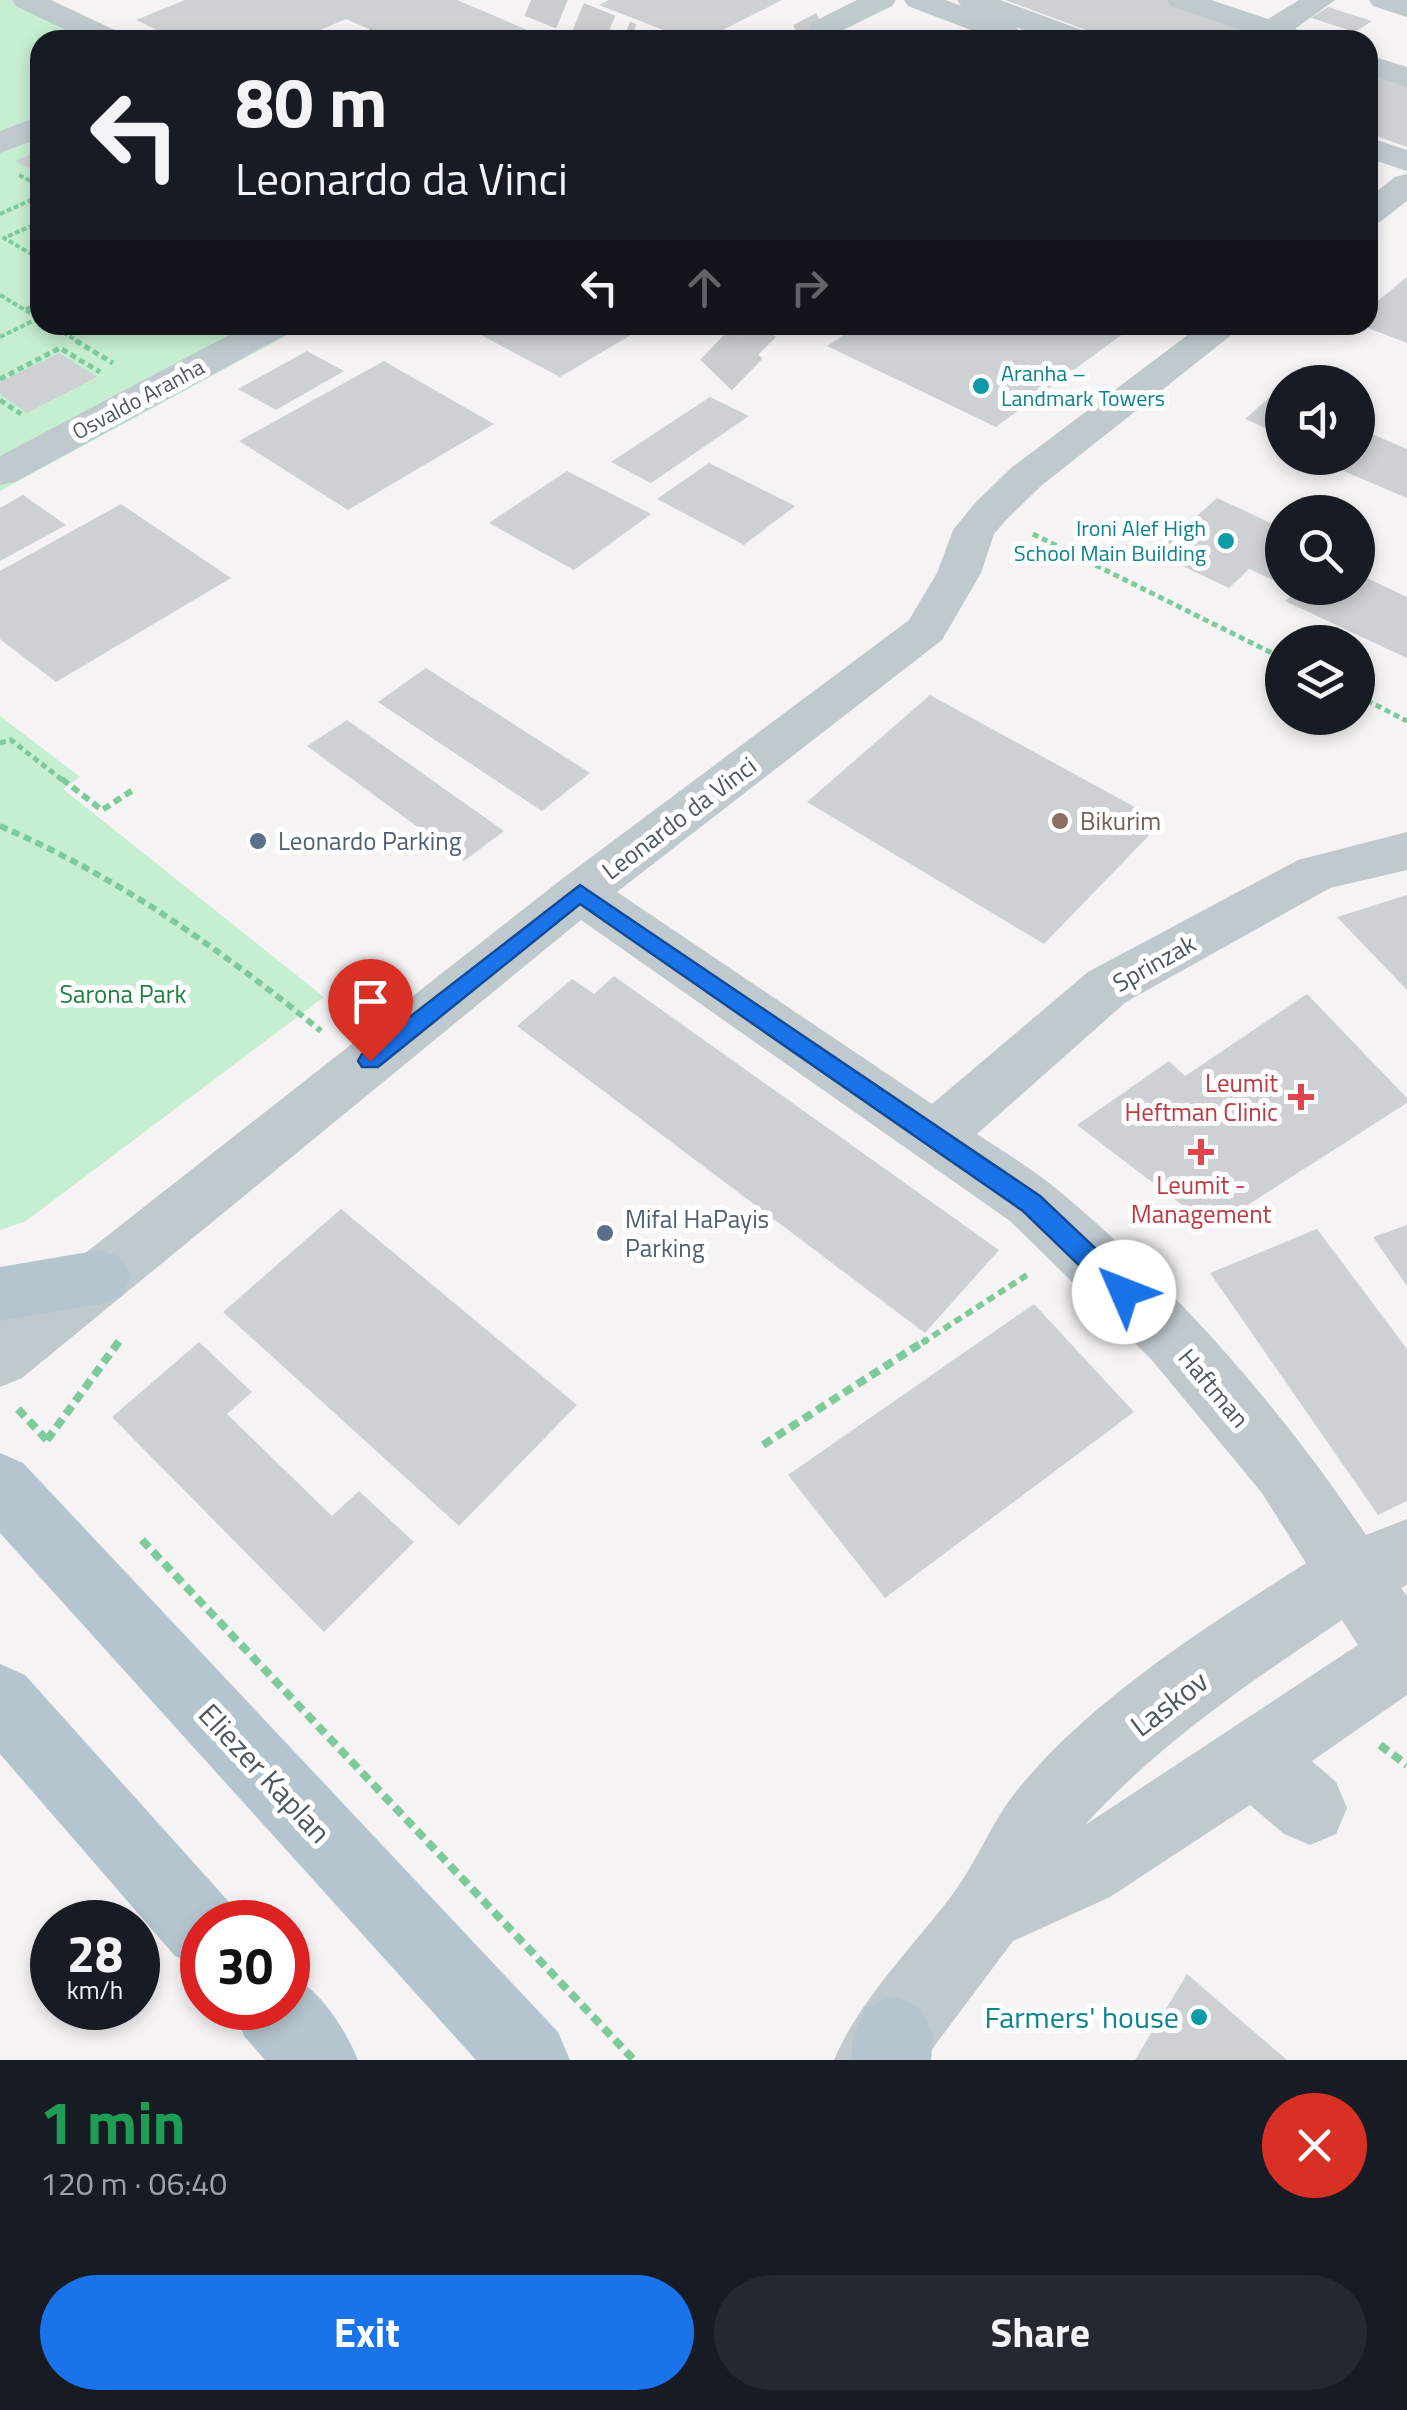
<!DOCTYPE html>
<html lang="en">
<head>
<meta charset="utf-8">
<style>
  body { margin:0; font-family:"Titillium Web",sans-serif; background:#242831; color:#f1f3f6; height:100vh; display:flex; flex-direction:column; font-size:38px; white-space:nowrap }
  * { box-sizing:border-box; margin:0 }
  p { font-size:32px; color:#9ea1a6 }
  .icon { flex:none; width:55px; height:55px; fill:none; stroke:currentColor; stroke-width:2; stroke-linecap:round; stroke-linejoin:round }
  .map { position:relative; height:2060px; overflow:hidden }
  .drawer { display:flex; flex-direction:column; background:#171b24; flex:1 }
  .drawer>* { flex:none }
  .top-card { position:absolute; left:30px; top:30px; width:1348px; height:305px; border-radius:30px; box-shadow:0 5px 15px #0003; background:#171b24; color:#f1f3f6; overflow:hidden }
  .tools { position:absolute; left:1265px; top:365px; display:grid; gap:20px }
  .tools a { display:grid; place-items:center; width:110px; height:110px; border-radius:50%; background:#171b24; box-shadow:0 5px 15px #0003; font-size:50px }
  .speed { position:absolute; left:30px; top:1900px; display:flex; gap:20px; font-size:50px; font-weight:700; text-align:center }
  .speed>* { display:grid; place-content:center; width:130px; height:130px; border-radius:50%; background:#171b24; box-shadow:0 5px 15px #0003; line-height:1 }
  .speed small { font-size:25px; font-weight:400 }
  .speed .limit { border:15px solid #d22; background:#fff; color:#111 }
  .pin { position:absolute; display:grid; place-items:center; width:85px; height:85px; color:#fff; margin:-102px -42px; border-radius:50% 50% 50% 0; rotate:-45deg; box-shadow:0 0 10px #0007 }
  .pin .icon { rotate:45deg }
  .me { position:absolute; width:110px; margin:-55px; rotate:314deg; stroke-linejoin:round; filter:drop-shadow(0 0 8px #0008) }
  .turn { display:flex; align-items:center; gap:35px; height:210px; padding:0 40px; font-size:45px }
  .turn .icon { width:130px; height:130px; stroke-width:2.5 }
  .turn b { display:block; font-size:70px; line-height:85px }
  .lanes { display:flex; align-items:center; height:95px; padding:0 40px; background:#0003; justify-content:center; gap:50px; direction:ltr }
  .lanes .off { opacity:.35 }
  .round { display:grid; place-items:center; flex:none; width:105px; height:105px; border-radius:52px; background:#242831 }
  .summary { display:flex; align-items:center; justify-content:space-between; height:170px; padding:0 40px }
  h1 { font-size:60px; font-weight:700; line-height:75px; color:#1e9e55 }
  .primary-button { display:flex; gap:20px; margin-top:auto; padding:20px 40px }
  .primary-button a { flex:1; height:115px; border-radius:60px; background:#1a73e8; color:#fff; font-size:40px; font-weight:700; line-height:115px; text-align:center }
  .primary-button a+a { background:#242831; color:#f1f3f6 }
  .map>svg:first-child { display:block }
  .green { fill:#c6eed0 }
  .building { fill:#cdd1d4 }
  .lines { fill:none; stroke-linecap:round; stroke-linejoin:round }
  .minor-tunnel-far1 { stroke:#caccce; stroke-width:34; stroke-dasharray:34 16; stroke-linecap:butt }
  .minor-tunnel { stroke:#caccce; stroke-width:44; stroke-dasharray:44 21; stroke-linecap:butt }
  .path-far3 { stroke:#7fca9c; stroke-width:4; stroke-dasharray:5 2.5; stroke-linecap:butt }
  .path-far2 { stroke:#7fca9c; stroke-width:5; stroke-dasharray:6 4; stroke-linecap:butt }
  .path-far1 { stroke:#7fca9c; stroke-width:6; stroke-dasharray:8 5; stroke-linecap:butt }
  .path { stroke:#7fca9c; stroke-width:8; stroke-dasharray:10 6; stroke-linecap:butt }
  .minor { fill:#bfc9ce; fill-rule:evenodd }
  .major { fill:#b5c5cf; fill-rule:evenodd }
  .route { fill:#1a73e8; stroke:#114b97; stroke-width:2.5 }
  .culture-dot { fill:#0f9aa8; stroke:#fff; stroke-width:4 }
  .education-dot { fill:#8d6e63; stroke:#fff; stroke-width:4 }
  .service-dot { fill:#5c6f8a; stroke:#fff; stroke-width:4 }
  .health-dot { fill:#e0444e; stroke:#fff; stroke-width:4 }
  .labels { text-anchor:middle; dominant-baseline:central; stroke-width:10; stroke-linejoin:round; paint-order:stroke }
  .far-culture-label { font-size:22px; fill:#0d838f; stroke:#fff; text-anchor:start }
  .far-street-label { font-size:22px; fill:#4b595f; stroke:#fff }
  .street-label { font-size:25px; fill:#4b595f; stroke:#fff }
  .education-label { font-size:25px; fill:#785e54; stroke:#fff; text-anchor:start }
  .service-label { font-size:25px; fill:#4e5e75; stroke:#fff; text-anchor:start }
  .park-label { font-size:25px; fill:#1e7f42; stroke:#fff }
  .health-label { font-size:25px; fill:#be3a42; stroke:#fff; text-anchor:end }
  .near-street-label { font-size:30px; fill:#4b595f; stroke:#fff }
  .near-culture-label { font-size:30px; fill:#0d838f; stroke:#fff; text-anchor:end }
</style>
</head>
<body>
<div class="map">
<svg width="1407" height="2060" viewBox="0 0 1407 2060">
  <rect width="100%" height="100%" fill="#f5f3f3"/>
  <g class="green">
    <path d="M0,0H34L115,40H40V325H306L0,491Z"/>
    <path d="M0,716L80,777L63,789L324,997L26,1221L0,1230Z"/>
  </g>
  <g class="building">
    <path d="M185,0H457L551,40H394L346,19L296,40H178L136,20Z"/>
    <path d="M609,0H782L703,40H689L599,5Z"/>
    <path d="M1005,0H1169L1256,31L1240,40H1113Z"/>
    <path d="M1328,7L1372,21L1355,32L1311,18Z"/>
    <path d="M1368,70L1407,84V147L1368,133Z"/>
    <path d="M40,150V174L15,161Z"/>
    <path d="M1407,277V343L1368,328V309Z"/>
    <path d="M462,325H648L560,377Z"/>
    <path d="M859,325H1135L996,427L827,346Z"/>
    <path d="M307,351L344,371L276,410L238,389Z"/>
    <path d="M59,353L97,377L27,413L0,394V382Z"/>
    <path d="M384,361L494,424L348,510L239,441Z"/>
    <path d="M1282,386V435L1245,419Z"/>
    <path d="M710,397L749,416L651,483L611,462Z"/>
    <path d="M1358,428L1407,449V498L1313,458H1358Z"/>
    <path d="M709,463L795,506L744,545L657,499Z"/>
    <path d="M567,471L651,514L574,570L489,523Z"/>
    <path d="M23,495L66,525L0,561V508Z"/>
    <path d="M1217,498L1282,528V584L1249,569L1229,588L1155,553Z"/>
    <path d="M121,504L231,578L56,682L0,639V571Z"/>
    <path d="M1358,574L1407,597V658L1285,601L1296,591L1289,588H1358Z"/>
    <path d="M426,668L590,773L542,811L378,702Z"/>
    <path d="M930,695L1162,822L1044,944L807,802Z"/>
    <path d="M347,720L504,831L464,861L307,746Z"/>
    <path d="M1407,895V990L1337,917Z"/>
    <path d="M614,976L999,1250L925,1333L517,1026L572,979L594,994Z"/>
    <path d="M1307,994L1407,1098V1103L1212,1228L1077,1125L1169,1061L1185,1076Z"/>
    <path d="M341,1209L577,1405L459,1526L223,1312Z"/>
    <path d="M1407,1225V1286L1373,1237Z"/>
    <path d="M1317,1229L1407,1349V1501L1378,1515L1210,1273Z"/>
    <path d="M1034,1304L1134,1412L885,1598L788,1475Z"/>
    <path d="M199,1342L252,1392L227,1414L332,1516L359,1491L414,1542L324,1632L112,1417Z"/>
    <path d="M1187,1974L1287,2060H1135Z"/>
  </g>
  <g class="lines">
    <g class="minor-tunnel-far1">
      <path d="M531,0L630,40"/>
      <path d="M801,40L824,28"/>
      <path d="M746,343L764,325"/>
    </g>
    <path class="minor-tunnel" d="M716,375L749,341"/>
    <g class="path-far3">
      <path d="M350,40L372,30"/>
      <path d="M19,175L40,186"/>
      <path d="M0,214L40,196"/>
      <path d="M40,222L4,238L40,259"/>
      <path d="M0,295L40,319"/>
      <path d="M26,309L40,303"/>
      <path d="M50,325L81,343"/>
      <path d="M0,337L39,318"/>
    </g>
    <g class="path-far2">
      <path d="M76,341L113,363"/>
      <path d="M0,379L60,348L100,372"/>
      <path d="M0,400L21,414"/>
      <path d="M1033,534L1282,658"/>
      <path d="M1358,696L1407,721"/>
      <path d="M0,743L11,740L65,782"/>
    </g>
    <g class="path-far1">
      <path d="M62,779L102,810L136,788"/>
      <path d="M0,826C119,877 221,950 321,1031"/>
      <path d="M922,1343L1027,1275"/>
    </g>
    <g class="path">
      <path d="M18,1409L47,1440"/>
      <path d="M47,1440L120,1340"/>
      <path d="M763,1445L926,1340"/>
      <path d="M142,1540L634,2060"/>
      <path d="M1380,1745L1407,1765"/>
    </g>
    <g class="minor">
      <path d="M12,0H51L121,33L125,40H86L16,6Z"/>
      <path d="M857,0H896L892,6L835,34H813L809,28L813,22Z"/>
      <path d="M904,0H946L961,6L957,0H1000L1090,33L1094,40H1051L1016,27L1020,33L1016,39H994L908,6Z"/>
      <path d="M1167,0H1211L1268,19L1299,0H1335L1295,29L1309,33L1313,40H1241L1247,32L1171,6Z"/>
      <path d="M1369,0H1407V17L1373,6Z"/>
      <path d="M1368,55L1407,67V87L1368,74Z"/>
      <path d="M40,116V138L0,153V131Z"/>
      <path d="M1368,137L1407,150V171L1368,158Z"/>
      <path d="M1407,174V201L1380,222L1368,225V198L1395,177Z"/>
      <path d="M248,325H295L289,333L15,482L0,485V456Z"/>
      <path d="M1201,325H1244L1041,486L1005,521L994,534L981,573L942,640L617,892L932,1104L1088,972L1298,860L1407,832V870L1330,888L1126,1002L977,1134C1002,1151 1030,1167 1053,1186C1174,1285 1279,1405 1366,1535L1407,1519V1585L1401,1588L1407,1596V1695L1312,1761L1336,1782L1347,1808L1336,1834L1310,1845L1284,1834L1250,1805L1110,1897L1013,1941L924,2060H834C859,2001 910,1950 949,1899C976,1865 991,1822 1018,1789C1095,1696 1205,1628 1306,1563L1262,1493L1151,1359L1010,1221L581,920L22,1378L0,1387V1320L562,879L909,620L937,573L953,530L975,503L1011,468ZM1342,1620L1358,1645L1085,1825C1158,1744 1252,1681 1342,1620Z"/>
    </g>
    <g class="major">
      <path d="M100,1250L122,1258L131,1277L122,1296L100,1304L0,1321V1267Z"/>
      <path d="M0,1453L23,1463L558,2032L570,2060H476L0,1533Z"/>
      <path d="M0,1664L25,1675L229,1902L238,1922H202V1967L175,1956L0,1754Z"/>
      <path d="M288,1975C320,1988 345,2029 358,2060H265L244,2036L233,2008H288Z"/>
      <path d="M893,1996L921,2008L933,2036L931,2060H851L853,2036L865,2008Z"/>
    </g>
  </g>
  <path class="route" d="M580,885L1040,1196L1133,1284L1137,1292L1133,1300L1124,1303L1115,1300L1023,1211L580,904L378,1067H362L358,1061L362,1054Z"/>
  <g class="culture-dot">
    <circle cx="981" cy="386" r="10"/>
    <circle cx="1226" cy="541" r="10"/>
    <circle cx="1199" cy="2017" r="10"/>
  </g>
  <circle class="education-dot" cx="1060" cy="821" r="10"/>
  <g class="service-dot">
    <circle cx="258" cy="841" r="10"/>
    <circle cx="605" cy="1233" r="10"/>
  </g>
  <g class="health-dot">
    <path d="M1296 1082h10v10h10v10h-10v10h-10v-10h-10v-10h10z"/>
    <path d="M1196 1137h10v10h10v10h-10v10h-10v-10h-10v-10h10z"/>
  </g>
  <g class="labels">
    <g class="far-culture-label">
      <text x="1001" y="373">Aranha –<tspan x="1001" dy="25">Landmark Towers</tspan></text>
      <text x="1206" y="528" text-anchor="end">Ironi Alef High<tspan x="1206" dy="25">School Main Building</tspan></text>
    </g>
    <g class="far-street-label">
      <text transform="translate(138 399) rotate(-28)">Osvaldo Aranha</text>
    </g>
    <g class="street-label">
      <text transform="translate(679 818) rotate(-37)">Leonardo da Vinci</text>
      <text transform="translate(1154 963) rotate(-29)">Sprinzak</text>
      <text transform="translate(1214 1388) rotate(50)">Haftman</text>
    </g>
    <g class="education-label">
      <text x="1080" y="821">Bikurim</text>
    </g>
    <g class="service-label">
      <text x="278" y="841">Leonardo Parking</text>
      <text x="625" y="1219">Mifal HaPayis<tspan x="625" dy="29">Parking</tspan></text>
    </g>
    <g class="park-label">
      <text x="123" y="994">Sarona Park</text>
    </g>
    <g class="health-label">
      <text x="1278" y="1083">Leumit<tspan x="1278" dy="29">Heftman Clinic</tspan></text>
      <text x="1201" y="1185" text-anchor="middle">Leumit -<tspan x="1201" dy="29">Management</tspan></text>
    </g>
    <g class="near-street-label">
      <text transform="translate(1169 1703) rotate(-37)">Laskov</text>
      <text transform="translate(265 1773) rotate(47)">Eliezer Kaplan</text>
    </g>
    <g class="near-culture-label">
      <text x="1179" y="2017">Farmers' house</text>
    </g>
  </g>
</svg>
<div class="tools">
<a><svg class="icon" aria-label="sound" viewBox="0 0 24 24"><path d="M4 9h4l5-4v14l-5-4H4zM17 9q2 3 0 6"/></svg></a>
<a><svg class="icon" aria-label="search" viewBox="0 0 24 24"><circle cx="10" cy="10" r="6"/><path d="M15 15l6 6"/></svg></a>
<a><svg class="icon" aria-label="layers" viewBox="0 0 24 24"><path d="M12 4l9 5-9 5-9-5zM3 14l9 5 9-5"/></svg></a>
</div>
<div class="speed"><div>28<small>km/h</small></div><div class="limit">30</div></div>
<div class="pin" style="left:370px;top:1061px;background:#d93025"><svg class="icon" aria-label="arrive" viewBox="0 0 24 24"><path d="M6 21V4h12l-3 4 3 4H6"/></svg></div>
<svg class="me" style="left:1124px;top:1292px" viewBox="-20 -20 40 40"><circle r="19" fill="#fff"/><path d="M0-13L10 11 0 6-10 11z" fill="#1a73e8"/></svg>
<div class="top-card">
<div class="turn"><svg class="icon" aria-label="left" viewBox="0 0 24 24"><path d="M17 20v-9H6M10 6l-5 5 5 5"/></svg><div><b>80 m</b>Leonardo da Vinci</div></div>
<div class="lanes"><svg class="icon" aria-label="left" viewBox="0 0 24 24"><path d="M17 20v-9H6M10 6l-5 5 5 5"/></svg><svg class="icon off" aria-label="ahead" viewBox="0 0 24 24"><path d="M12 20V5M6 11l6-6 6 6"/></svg><svg class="icon off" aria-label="right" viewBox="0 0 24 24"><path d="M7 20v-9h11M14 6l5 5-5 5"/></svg></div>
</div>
</div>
<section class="drawer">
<div class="summary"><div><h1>1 min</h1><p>120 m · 06:40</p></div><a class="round" style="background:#d93025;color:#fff"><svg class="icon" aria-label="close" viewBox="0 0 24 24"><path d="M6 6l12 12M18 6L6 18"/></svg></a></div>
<div class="primary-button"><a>Exit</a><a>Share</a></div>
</section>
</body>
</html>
